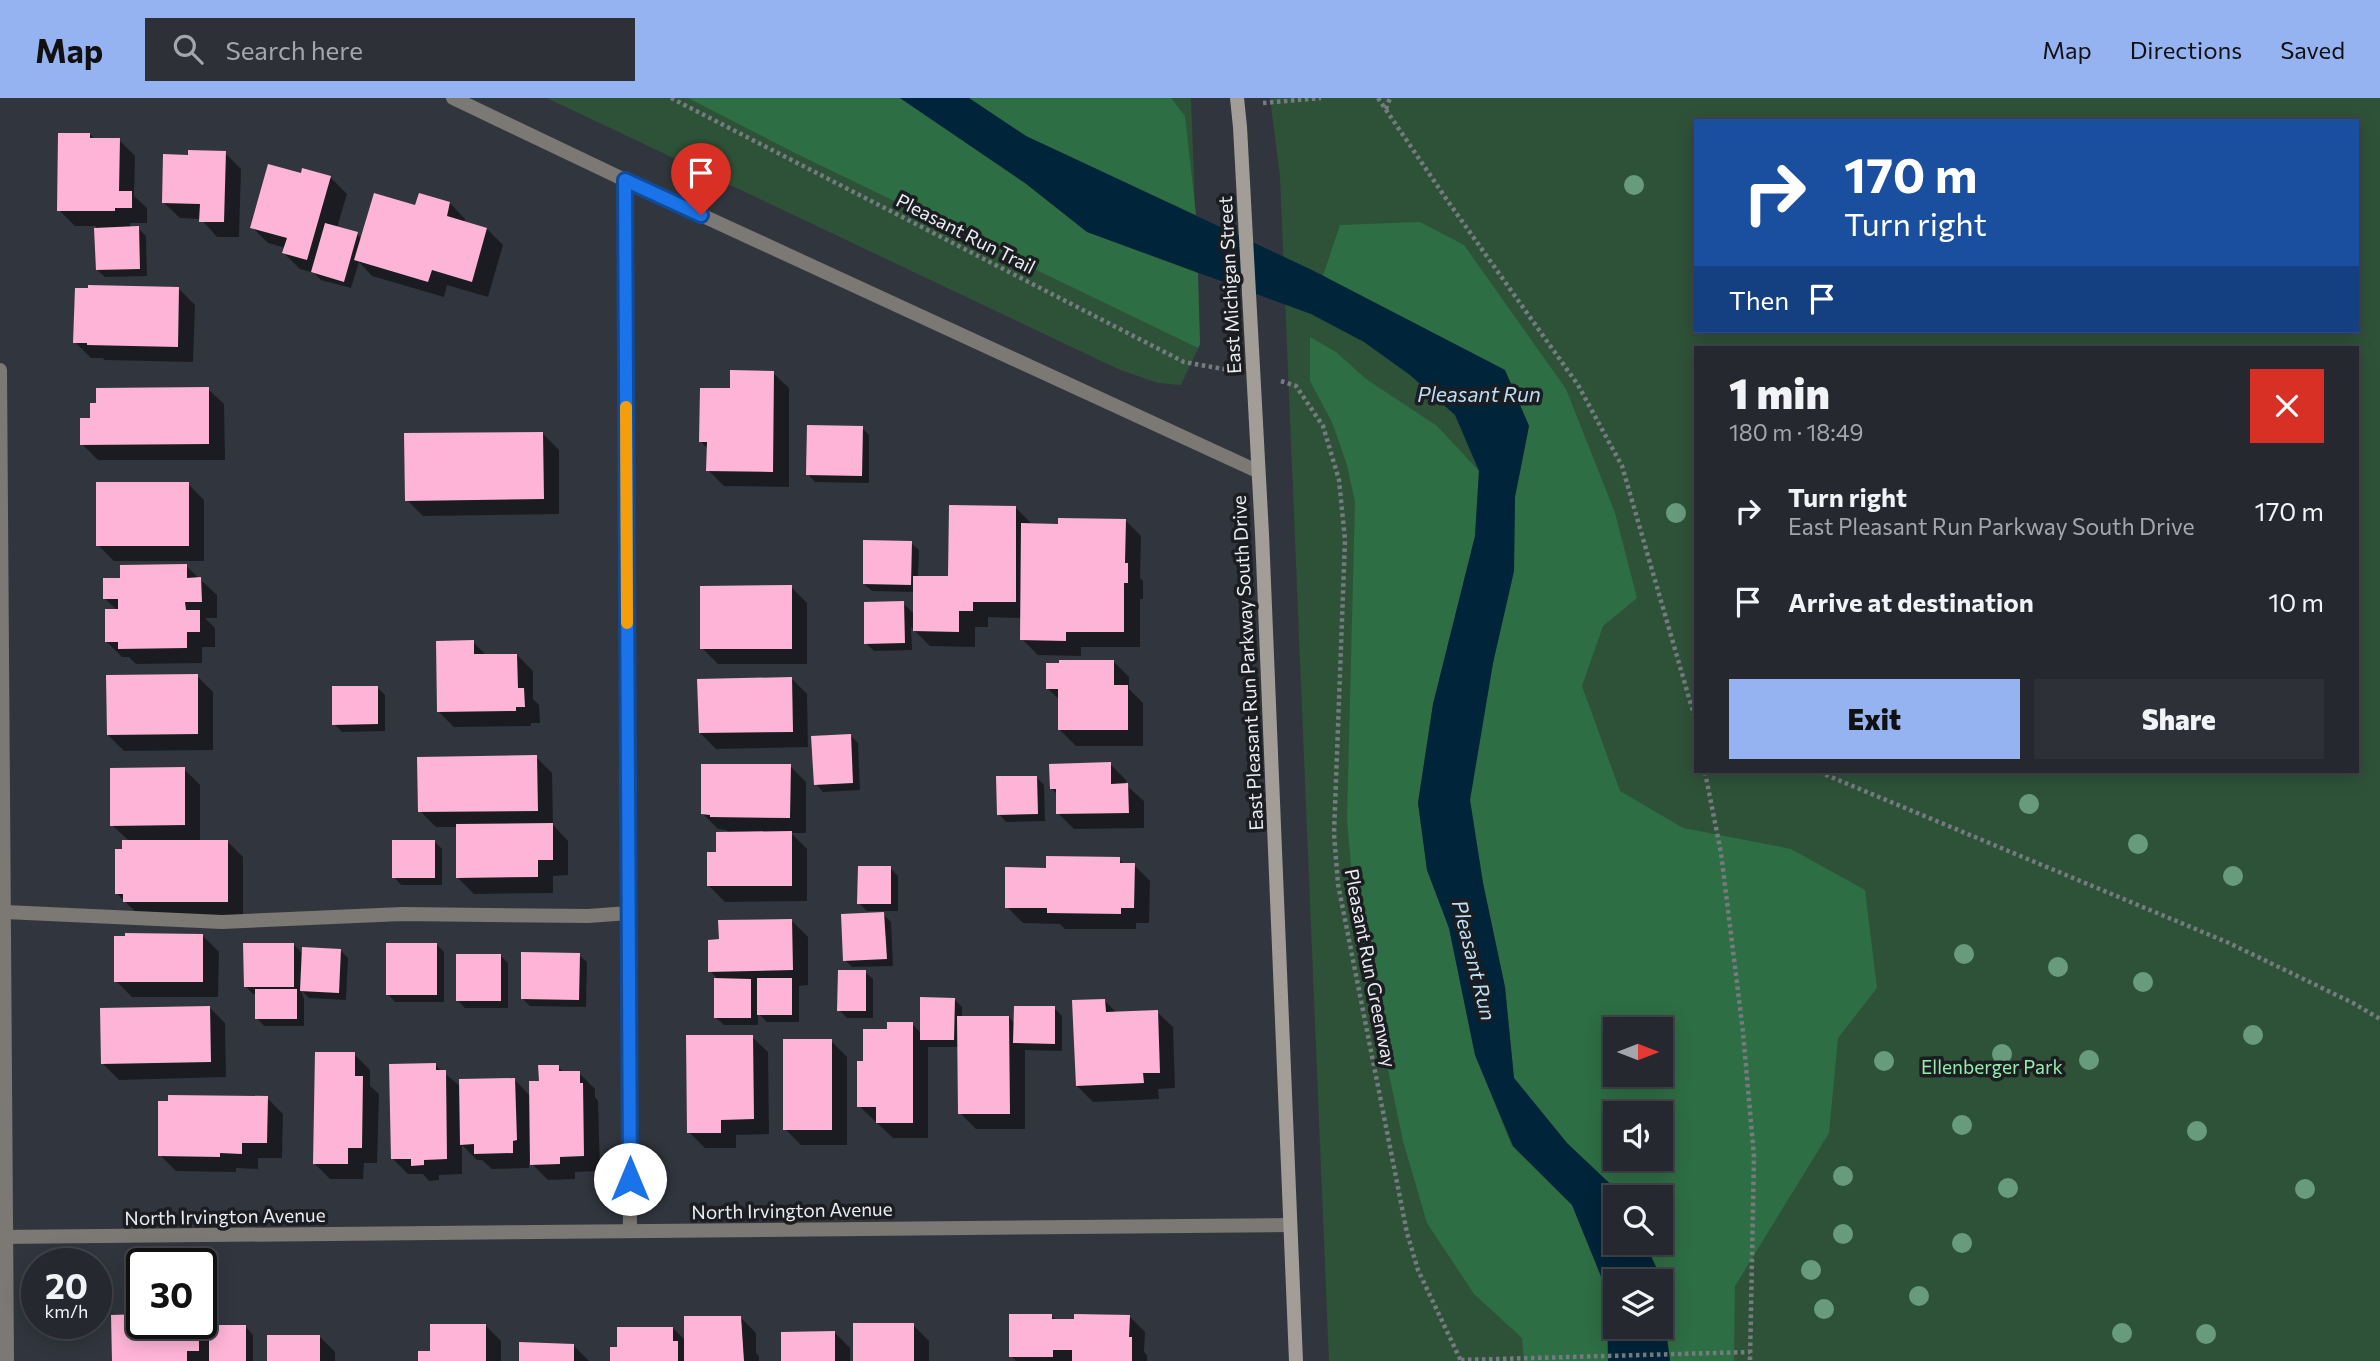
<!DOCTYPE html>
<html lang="en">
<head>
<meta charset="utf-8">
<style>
  body { margin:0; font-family:Commissioner,sans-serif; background:#2d3036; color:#f1f3f6; height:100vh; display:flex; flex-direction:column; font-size:26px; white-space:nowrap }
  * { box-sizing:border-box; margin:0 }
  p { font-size:23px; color:#a3a6aa }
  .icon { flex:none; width:38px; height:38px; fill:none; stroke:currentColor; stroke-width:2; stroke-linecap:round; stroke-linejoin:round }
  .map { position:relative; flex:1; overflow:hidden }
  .panel { position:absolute; left:1694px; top:248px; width:665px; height:427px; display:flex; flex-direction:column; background:#25282e; border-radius:0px; box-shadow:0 4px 18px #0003,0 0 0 2px #42444a }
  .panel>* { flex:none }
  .hud { position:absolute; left:1694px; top:21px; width:665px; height:214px; border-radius:0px; box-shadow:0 4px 18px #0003,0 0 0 2px #42444a; background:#1a4fa0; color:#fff; overflow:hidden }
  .needle { width:46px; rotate:90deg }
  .controls { position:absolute; left:1603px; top:919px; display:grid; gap:14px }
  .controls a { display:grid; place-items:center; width:70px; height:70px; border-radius:0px; background:#25282e; box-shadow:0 4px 18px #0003,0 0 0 2px #42444a; font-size:35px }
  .speed { position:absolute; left:21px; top:1150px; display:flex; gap:14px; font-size:35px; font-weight:700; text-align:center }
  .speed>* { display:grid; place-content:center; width:91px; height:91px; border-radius:50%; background:#25282e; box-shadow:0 4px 18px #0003,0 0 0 2px #42444a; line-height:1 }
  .speed small { font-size:18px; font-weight:400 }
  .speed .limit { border:4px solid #111; border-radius:10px; background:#fff; color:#111 }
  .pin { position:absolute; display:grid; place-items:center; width:60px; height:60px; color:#fff; margin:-72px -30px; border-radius:50% 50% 50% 0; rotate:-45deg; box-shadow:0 0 7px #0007 }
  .pin .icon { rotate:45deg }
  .me { position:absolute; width:77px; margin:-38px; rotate:0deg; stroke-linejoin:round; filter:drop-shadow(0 0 5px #0008) }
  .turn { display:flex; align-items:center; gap:24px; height:147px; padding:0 35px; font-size:32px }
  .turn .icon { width:91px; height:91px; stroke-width:2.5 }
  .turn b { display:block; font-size:49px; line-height:60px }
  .then { display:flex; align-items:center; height:66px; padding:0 35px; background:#0003; gap:14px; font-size:26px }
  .round { display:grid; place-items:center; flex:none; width:74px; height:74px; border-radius:0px; background:#2d3036 }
  .headline { display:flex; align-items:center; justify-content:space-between; height:119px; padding:0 35px }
  h1 { font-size:42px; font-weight:800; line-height:52px }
  .primary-button { display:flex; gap:14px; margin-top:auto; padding:14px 35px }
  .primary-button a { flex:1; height:80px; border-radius:0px; background:#95b2f1; color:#111; font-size:28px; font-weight:800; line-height:80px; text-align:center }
  .primary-button a+a { background:#2d3036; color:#f1f3f6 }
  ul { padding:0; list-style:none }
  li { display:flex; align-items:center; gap:21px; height:91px; padding:0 35px }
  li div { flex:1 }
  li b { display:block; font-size:26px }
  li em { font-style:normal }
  header { display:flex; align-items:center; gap:42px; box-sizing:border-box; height:98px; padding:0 35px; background:#95b2f1; color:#111 }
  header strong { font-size:33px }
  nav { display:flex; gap:38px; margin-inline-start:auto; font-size:24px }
  .search { width:490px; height:63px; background:#2d3036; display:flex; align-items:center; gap:18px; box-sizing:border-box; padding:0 24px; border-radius:0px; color:#a3a6aa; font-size:26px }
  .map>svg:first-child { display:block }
  .green { fill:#2e5238; fill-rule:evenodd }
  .forest { fill:#2e6e44; fill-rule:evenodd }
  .water { fill:#002439 }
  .shadow { fill:#0007 }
  .building { fill:#feb4d7 }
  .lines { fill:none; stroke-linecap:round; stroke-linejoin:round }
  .path { stroke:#767b81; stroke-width:4.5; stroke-dasharray:3.5 3.5; stroke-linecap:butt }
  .lane { stroke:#7c7874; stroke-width:14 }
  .street { stroke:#7c7874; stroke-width:14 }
  .secondary { stroke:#a39d97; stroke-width:14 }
  .tree { fill:#679b7c }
  .route-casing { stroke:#114b97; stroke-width:18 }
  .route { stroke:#1a73e8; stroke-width:12 }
  .slow { stroke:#f59e0b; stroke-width:12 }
  .labels { text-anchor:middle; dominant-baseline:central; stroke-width:7; stroke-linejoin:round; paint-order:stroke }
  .street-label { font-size:19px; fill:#eaedf2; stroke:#1b1d21 }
  .park-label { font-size:19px; fill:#94eeae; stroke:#1b1d21 }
  .water-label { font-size:21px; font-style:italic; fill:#bcdff8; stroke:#1b1d21 }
</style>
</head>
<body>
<header>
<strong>Map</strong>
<div class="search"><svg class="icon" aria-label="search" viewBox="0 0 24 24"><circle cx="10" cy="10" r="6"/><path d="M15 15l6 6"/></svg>Search here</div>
<nav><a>Map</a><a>Directions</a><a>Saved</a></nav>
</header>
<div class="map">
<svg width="2380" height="1263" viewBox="0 0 2380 1263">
  <rect width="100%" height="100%" fill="#31363e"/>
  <g class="green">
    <path d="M547,0H1191L1200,246L1181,287L1158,285L1118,271Z"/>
    <path d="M1270,0H2380V1263H1329L1280,78ZM1696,23H2357V233H1696ZM1696,250H2357V674H1696ZM1615,931H1661V976H1615ZM1615,1015H1661V1060H1615ZM1615,1099H1661V1144H1615ZM1615,1183H1661V1228H1615Z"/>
  </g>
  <g class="forest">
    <path d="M688,0H900L1025,85L1087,134L1198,175L1200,246L1198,250L795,55Z"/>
    <path d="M969,0H1171L1185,18L1196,117L1026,38Z"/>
    <path d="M1420,124L1464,147L1566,291L1615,415L1637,500L1603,528L1582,588L1620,693L1683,730L1791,751L1865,792L1877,890L1838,940L1829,1035L1735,1188L1734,1263H1670L1661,1183H1659L1657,1171L1645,1145L1661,1144V1099H1624L1567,1045L1514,980L1505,889L1483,785L1470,702L1493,565L1514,473L1515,399L1529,328L1505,272L1323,178L1340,127ZM1615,931H1661V976H1615ZM1615,1015H1661V1060H1615Z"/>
    <path d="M1310,239L1336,254L1366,281L1437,328L1479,373L1475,438L1433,606L1418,705L1427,772L1449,830L1475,957L1512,1048L1572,1107L1607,1193L1608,1263H1524L1522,1240L1474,1196L1427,1125L1403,1043L1368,876L1353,789L1347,722L1355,404L1347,367L1332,324L1310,283Z"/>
  </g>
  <path class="water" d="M900,0H969L1026,38L1312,172L1505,272L1529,328L1515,399L1514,473L1493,565L1470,702L1483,785L1505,889L1514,980L1567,1045L1624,1099H1615V1144L1645,1145L1657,1171L1659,1183H1615V1228H1661V1194L1670,1263H1608L1607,1193L1572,1107L1513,1048L1475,957L1449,830L1427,772L1418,705L1433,606L1475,438L1479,373L1455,317L1410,277L1364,244L1311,216L1087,134L1025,85Z"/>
  <g class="shadow">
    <path d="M90,36L95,42H119L135,58L134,98L147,110V125H130V130H138L146,138L147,178L105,179L97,172L96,128H75L59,112Z"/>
    <path d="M225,55L241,71L239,139H217L201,121L180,120L164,105L190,58Z"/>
    <path d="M303,72L331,80L347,96L337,130L357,136L362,141L417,109L450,105L465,121L464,125L487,131L503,147L488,199L447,187L444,199L372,178L359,164L351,190L321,182L314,175L300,171L284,155L286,150L268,145L252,129L302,77Z"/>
    <path d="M179,191L195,207L193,264L105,262L102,260H91L75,244Z"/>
    <path d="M773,275L789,290V389L724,388L708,372V351L701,344L732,292Z"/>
    <path d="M208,291L224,306L225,362H98L82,346Z"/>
    <path d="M862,330L869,337V385L815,384L808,376Z"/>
    <path d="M543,336L559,352V416L423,418L407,402Z"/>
    <path d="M188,386L204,402V463H114L98,447Z"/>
    <path d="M1015,409L1031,425L1059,427L1125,422L1141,438L1140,480L1143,483V501H1140V549H1081V558L1038,557L1022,541V520L988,519V529H975V549L930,548L911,529L912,552L874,553L866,545L903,505L914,516V494L872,493L864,486L911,445L919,452L918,480H950Z"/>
    <path d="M186,468L217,497V520H205L215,530V549H202V565L136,566L129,559H122L106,543L118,513L105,501L121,482Z"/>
    <path d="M791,489L807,505V566H718L702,550Z"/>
    <path d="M473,544L487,558L517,557L533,573V601L539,607L540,625H531V628L454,629L439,614Z"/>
    <path d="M1113,563L1129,579V591L1143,605V648H1076L1060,632V602L1048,591Z"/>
    <path d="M197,578L213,594V652L124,653L108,637Z"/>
    <path d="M791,580L807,596L808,649L716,651L700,635Z"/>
    <path d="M377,589L385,597V633L342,634L334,626Z"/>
    <path d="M851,638L858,645L860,692L823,694L816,686Z"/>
    <path d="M536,659L552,675L553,727L568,743V777L553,778V795L474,796L458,780L457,729H436L420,713Z"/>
    <path d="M1110,666L1126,682V687L1144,703V730L1074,731L1058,715L1057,696L1051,690Z"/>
    <path d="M790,668L806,684V735H791L807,751V803L725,804L709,788L717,755L730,736L726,732L718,731L702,715Z"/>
    <path d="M184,671L200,687V743H227L243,759V819H141L117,796L123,753L129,743L112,727Z"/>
    <path d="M1037,680L1044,687L1045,723L1006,724L999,716Z"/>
    <path d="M434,743L442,751V787H401L394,779Z"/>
    <path d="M1119,761L1125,767H1134L1150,783L1149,825H1136V831H1065L1060,826L1023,825L1007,809L1048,772Z"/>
    <path d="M890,770L898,778V813H867L859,805Z"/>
    <path d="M883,816L891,824L893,868L852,869L845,862Z"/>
    <path d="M792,823L808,839V887L799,888V924H767L758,915V927H724L716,920V879L710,873Z"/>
    <path d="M203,838L219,854L218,899H132L116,883Z"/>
    <path d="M293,846L303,856L340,852L348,860L346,902L309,900L301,892L304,901V928H264L257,920V896H253L245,888Z"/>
    <path d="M437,847L444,854V904H395L388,896Z"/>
    <path d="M500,857L508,865V910H465L457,902Z"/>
    <path d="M579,857L587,864L586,909L530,908L522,900Z"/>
    <path d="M865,874L873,881V920H847L839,912Z"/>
    <path d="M954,901L962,909V919H1009L1015,926L1054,910L1062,918V953L1025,952V1031H976L960,1015L959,949H928V1040H893L859,1008L865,965L888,933L912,926L922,936Z"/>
    <path d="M1104,902L1117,915L1157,914L1173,929L1175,990L1158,991L1159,1001L1093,1004L1077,988Z"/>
    <path d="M209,909L225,925L226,979L119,982L103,966Z"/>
    <path d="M752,939L768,954L769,1036L736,1037V1050H705L689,1034Z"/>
    <path d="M831,943L847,959V1047H801L785,1031Z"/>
    <path d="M354,956L370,972V988L379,996L377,1065H364L363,1081H330L314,1065Z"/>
    <path d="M435,967L461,989L515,982L531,999L541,985L558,969L565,975H579L595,991V999L598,1003L600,1073L575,1074V1081L548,1082L529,1063V1070L492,1071L482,1062H477L462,1047V1076L439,1077V1082L429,1083L423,1076H408L392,1060Z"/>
    <path d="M267,1000L283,1016L282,1060H258V1071L236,1070V1074L176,1073L160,1057Z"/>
    <path d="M1052,1218L1056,1222L1129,1218L1145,1234L1144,1254L1147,1257V1263H1016L1011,1258Z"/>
    <path d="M740,1219L756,1235V1255L759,1258V1263H612L673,1230L686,1243Z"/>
    <path d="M142,1225H193L211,1244L246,1229L253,1237V1263H113Z"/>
    <path d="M485,1227L501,1243V1263H420Z"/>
    <path d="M913,1227L929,1243V1263H855Z"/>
    <path d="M834,1234L850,1250V1263H783Z"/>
    <path d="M319,1238L335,1254V1263H269Z"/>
    <path d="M573,1247L589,1263H521Z"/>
  </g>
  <g class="building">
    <path d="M58,35H90V40H120L119,93H132V110H115V113H57Z"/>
    <path d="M188,52L226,53L224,124H199L200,106L162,105L163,56L188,57Z"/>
    <path d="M268,66L301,75L302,70L331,78L307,162L282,155L287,140L250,130Z"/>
    <path d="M374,95L415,107L419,95L450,104L447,118L487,130L472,184L432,172L428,184L354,162Z"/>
    <path d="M325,125L358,134L344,184L311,174Z"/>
    <path d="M139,128L140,171L96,172L94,130Z"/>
    <path d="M88,187L179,189L178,249L87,247V245H73L75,190H88Z"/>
    <path d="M730,272L774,273L773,374L706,373L707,344H699L700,290H730Z"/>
    <path d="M209,289V346L80,347V320H90V305H96V290Z"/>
    <path d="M807,327L863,328L862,378L806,377Z"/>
    <path d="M543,334L544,401L405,403L404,335Z"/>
    <rect x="96" y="384" width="93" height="64"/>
    <path d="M949,407L1016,408V504H973V513H959V534L913,533V478H948Z"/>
    <path d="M1058,420L1126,421L1125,465H1128V485H1124V534H1066V543L1020,542L1021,425L1058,426Z"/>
    <path d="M863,442L912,443L911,487L863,486Z"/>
    <path d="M187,466V480L201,479L202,504H185L186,512H200V534H187V550L118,551V544H105V511H118V501H103V480H120V467Z"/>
    <path d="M792,487V551H700V488Z"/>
    <path d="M904,503L905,545L864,546V504Z"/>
    <path d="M474,542V556H517L518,590H524L525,609H516V613L437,614L436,543Z"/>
    <path d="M1059,562H1114V587H1128V632H1058V591H1046V565H1059Z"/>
    <path d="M198,576V636L107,637L106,577Z"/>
    <path d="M792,579L793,634L699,635L697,581Z"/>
    <path d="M332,588H378V626L332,627Z"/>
    <path d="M851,636L853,685L814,687L811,638Z"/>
    <path d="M537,657L538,713L418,714L417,659Z"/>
    <path d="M1111,664V686L1128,685L1129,715L1056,716V691H1050L1049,666Z"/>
    <path d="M701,666H791L790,720L710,719V717L701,716Z"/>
    <path d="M185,669V727L110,728V670Z"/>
    <path d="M996,678H1037L1038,716L997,717Z"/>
    <path d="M553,725V762H538V779L456,780V726Z"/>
    <path d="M792,733V788H707V754H716V734Z"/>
    <path d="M122,742H228V804H123V796H115V751H122Z"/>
    <rect x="392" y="742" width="43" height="38"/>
    <path d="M1046,758L1120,759V765H1135L1134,810H1121V816L1047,815V810H1005V769L1046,770Z"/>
    <path d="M858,768H891V806H857Z"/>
    <path d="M884,814L887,861L843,863L841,816Z"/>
    <path d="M792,821L793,872L708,874V842L719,841L718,822Z"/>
    <path d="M125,835L203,836V884H114V838H125Z"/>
    <path d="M243,845H294V889H244Z"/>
    <rect x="386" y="845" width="51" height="52"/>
    <path d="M302,849L341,851L339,895L300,893Z"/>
    <path d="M521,854L580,855L579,902L521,901Z"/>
    <rect x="456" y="856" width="45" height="47"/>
    <path d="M838,872H866V913H837Z"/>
    <path d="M714,880L751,881V920H714Z"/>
    <rect x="757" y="880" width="35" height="37"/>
    <rect x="255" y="891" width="42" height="30"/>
    <path d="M920,899L955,900L954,942H920Z"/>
    <path d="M1105,901L1106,914L1158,912L1160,975H1143L1144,985L1076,988L1072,902Z"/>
    <path d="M210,908L211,964L101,966L100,910Z"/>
    <path d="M1014,908H1055V946L1013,945Z"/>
    <path d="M957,918H1009L1010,1016H958Z"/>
    <path d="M887,924H913V1025H876V1009H857V963H863V931H887Z"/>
    <path d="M686,937H753L754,1021L721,1022V1035H687Z"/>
    <rect x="783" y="941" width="49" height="91"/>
    <path d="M315,954H355V978H363L362,1050H348V1066H313Z"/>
    <path d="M436,965V972H446L447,1061L424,1062V1067L411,1068V1061H391L389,966Z"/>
    <path d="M538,967H559V973H580V985H583L584,1058L560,1059V1066L530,1067L529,983H539Z"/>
    <path d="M515,980L517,1042L513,1043V1055L474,1056V1046L460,1047L459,981Z"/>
    <path d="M168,997L268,998L267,1045H242V1056L220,1055V1059L158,1058V1003H168Z"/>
    <path d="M142,1216V1225H187V1230H199V1253H187V1263H112L111,1217Z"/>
    <path d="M1009,1216H1052V1221H1074V1216L1130,1217L1129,1239H1132V1263H1072V1252H1053V1259H1009Z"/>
    <path d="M684,1218H741L744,1263H684Z"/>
    <rect x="853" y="1225" width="61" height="38"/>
    <path d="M430,1226H486V1263H418V1253H430Z"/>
    <rect x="209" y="1227" width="37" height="36"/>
    <path d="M617,1229H673V1243H678V1263H610V1249H617Z"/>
    <path d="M835,1233V1263H781V1234Z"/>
    <rect x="267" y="1237" width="53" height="26"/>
    <path d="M519,1244L574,1246V1263H519Z"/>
  </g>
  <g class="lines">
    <g class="path">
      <path d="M671,0L1184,264L1229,272"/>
      <path d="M1378,0L1447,102L1578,287L1622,368L1696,624"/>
      <path d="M1263,5L1321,0"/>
      <path d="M1386,11L1390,0"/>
      <path d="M1281,283L1296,288L1323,328L1339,382L1345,442L1334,736L1338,786L1407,1135L1418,1172L1461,1263"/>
      <path d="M1705,674L1721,755L1743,934L1754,1059L1750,1263"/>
      <path d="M1819,674L2229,845L2353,905L2380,921"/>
      <path d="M1461,1262L1750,1254"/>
    </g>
    <path class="lane" d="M5,814L222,824L402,816L588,818L629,815"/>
    <g class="street">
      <path d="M453,0L625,82L1257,373"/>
      <path d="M625,82L630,1133"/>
      <path d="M0,272L7,1263"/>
      <path d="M0,1139L1290,1127"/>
    </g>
    <path class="secondary" d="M1237,0L1240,29L1262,436L1296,1263"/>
  </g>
  <g class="tree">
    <circle cx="1634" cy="87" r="10"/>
    <circle cx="1676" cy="415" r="10"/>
    <circle cx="2029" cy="706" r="10"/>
    <circle cx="2138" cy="746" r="10"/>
    <circle cx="2233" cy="778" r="10"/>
    <circle cx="1964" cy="856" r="10"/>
    <circle cx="2058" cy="869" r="10"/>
    <circle cx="2143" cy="884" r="10"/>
    <circle cx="2253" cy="937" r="10"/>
    <circle cx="2002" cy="956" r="10"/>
    <circle cx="2089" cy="962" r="10"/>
    <circle cx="1884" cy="963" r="10"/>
    <circle cx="1962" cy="1027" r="10"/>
    <circle cx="2197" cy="1033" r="10"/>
    <circle cx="1843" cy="1078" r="10"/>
    <circle cx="2008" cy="1090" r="10"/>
    <circle cx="2305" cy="1091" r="10"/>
    <circle cx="1843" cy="1136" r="10"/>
    <circle cx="1962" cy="1145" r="10"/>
    <circle cx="1811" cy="1172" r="10"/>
    <circle cx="1919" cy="1198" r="10"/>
    <circle cx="1824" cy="1211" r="10"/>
    <circle cx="2122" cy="1235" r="10"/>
    <circle cx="2206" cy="1236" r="10"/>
  </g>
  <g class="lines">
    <defs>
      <path id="route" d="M630,1081L625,82L701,117"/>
    </defs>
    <use href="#route" class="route-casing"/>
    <use href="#route" class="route"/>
    <path class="slow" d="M626,309L627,525"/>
  </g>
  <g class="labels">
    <g class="street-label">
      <text transform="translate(966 135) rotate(27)">Pleasant Run Trail</text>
      <text transform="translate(1229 187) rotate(-93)">East Michigan Street</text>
      <text transform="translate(1247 565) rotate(-93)">East Pleasant Run Parkway South Drive</text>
      <text transform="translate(1371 870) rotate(79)">Pleasant Run Greenway</text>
      <text transform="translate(792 1112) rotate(-1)">North Irvington Avenue</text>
      <text transform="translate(225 1118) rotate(-1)">North Irvington Avenue</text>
    </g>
    <g class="park-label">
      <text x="1992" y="968">Ellenberger Park</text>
    </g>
    <g class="water-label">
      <text x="1479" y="295">Pleasant Run</text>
      <text transform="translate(1475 862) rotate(76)">Pleasant Run</text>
    </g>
  </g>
</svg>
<div class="controls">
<a><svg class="needle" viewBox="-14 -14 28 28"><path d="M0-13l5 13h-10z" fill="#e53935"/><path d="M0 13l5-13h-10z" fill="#a3a6aa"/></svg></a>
<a><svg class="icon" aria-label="sound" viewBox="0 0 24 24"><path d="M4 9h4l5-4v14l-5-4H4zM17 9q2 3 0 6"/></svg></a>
<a><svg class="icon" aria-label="search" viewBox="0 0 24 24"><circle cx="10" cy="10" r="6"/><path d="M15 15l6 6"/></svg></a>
<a><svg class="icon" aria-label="layers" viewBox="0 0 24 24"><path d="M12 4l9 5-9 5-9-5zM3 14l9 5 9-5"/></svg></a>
</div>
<div class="speed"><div>20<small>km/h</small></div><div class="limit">30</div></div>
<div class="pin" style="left:701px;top:117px;background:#d93025"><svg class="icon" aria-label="arrive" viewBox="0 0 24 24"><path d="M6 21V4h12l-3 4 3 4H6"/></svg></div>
<svg class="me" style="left:630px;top:1081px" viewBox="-20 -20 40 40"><circle r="19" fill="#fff"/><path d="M0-13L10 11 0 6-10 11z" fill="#1a73e8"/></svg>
<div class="hud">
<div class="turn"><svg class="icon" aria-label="right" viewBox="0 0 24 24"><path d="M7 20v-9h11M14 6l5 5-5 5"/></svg><div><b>170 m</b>Turn right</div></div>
<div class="then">Then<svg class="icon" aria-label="arrive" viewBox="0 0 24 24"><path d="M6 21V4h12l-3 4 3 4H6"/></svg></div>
</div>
<section class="panel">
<div class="headline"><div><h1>1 min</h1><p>180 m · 18:49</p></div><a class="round" style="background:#d93025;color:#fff"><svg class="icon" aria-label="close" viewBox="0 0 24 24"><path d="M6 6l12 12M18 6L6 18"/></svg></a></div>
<ul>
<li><svg class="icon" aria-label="right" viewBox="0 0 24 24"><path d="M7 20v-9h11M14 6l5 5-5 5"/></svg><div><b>Turn right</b><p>East Pleasant Run Parkway South Drive</p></div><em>170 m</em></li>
<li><svg class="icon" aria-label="arrive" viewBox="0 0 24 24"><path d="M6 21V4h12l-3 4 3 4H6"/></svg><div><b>Arrive at destination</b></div><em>10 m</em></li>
</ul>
<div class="primary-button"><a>Exit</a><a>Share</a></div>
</section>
</div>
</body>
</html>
